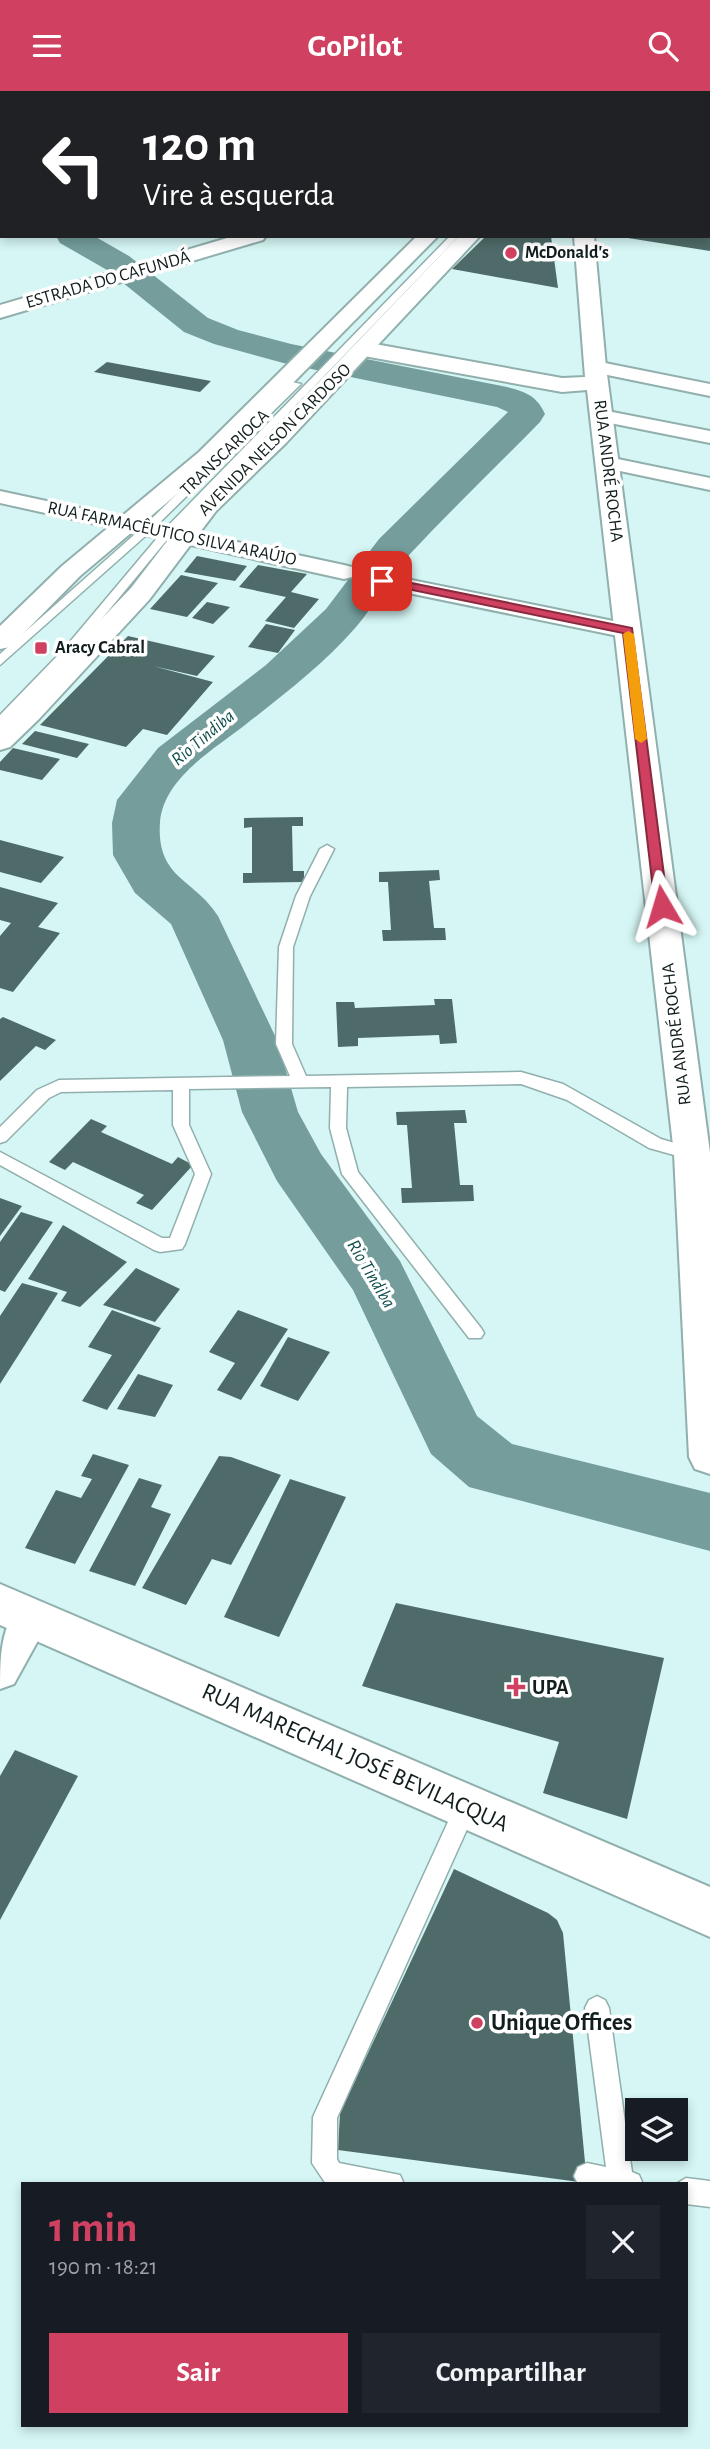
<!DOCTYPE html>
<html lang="pt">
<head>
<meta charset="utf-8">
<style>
  body { margin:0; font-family:"Alegreya Sans",sans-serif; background:#20242c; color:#f1f3f6; height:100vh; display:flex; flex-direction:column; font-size:26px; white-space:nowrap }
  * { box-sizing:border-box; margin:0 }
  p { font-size:23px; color:#9ea1a6 }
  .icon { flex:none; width:38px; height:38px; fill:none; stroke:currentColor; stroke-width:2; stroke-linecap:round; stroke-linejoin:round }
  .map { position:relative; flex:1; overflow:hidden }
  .panel { position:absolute; left:21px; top:2091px; width:667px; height:245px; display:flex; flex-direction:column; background:#171b24; border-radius:0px; box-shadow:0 4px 10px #0003 }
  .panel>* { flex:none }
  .hud { position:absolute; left:0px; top:0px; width:710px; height:147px; box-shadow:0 4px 10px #0003; background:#202124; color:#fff; overflow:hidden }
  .tools { position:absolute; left:625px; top:2007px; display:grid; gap:14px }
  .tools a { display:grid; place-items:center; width:63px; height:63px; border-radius:0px; background:#171b24; box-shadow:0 4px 10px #0003; font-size:35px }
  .pin { position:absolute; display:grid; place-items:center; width:60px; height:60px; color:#fff; margin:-30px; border-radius:14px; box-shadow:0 4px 10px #0006 }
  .me { position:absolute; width:77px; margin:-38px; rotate:353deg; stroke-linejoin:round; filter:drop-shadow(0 0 5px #0008) }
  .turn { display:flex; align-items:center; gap:24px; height:147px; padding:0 28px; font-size:32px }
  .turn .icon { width:91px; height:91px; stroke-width:2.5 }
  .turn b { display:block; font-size:49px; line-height:60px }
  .round { display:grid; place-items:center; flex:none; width:74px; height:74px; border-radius:0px; background:#20242c }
  .summary { display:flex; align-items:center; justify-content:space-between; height:119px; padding:0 28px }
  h1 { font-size:42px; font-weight:700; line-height:52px; color:#d04060 }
  .cta { display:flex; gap:14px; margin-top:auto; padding:14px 28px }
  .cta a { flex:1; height:80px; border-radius:0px; background:#d04060; color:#fff; font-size:28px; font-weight:700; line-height:80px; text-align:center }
  .cta a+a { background:#20242c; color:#f1f3f6 }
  header { display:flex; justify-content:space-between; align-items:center; height:91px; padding:0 28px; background:#d04060; color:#fff; font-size:32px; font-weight:700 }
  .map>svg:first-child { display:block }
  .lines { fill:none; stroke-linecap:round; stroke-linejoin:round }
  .river { fill:#749d9b; fill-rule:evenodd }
  .building { fill:#4e6b69 }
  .lane-casing { stroke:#90afad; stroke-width:3 }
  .street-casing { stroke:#90afad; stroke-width:4 }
  .secondary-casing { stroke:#90afad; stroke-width:4 }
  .primary-casing { stroke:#90afad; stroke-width:4 }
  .lane { fill:#fff; fill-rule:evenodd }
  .street { fill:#fff; fill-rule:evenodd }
  .secondary { fill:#fff; fill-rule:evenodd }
  .primary { fill:#fff; fill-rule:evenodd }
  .route { fill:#d04060; stroke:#872a3e; stroke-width:2 }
  .slow { fill:#f59e0b }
  .poi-dot { fill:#d04060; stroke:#fff; stroke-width:2.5 }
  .labels { text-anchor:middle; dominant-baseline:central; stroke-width:7; stroke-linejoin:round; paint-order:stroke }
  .far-poi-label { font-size:18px; font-weight:bold; fill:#121e1e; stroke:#fff; text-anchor:start }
  .far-street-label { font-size:18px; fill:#121e1e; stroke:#fff }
  .far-water-label { font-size:19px; font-style:italic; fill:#104e4c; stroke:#fff }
  .poi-label { font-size:21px; font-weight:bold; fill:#121e1e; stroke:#fff; text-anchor:start }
  .near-street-label { font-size:24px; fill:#121e1e; stroke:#fff }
  .near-poi-label { font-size:24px; font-weight:bold; fill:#121e1e; stroke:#fff; text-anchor:start }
</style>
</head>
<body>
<header><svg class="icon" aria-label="menu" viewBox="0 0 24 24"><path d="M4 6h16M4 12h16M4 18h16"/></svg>GoPilot<svg class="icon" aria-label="search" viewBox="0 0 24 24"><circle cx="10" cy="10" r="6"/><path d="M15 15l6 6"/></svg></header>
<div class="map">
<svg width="710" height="2358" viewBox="0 0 710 2358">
  <rect width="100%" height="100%" fill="#d5f6f4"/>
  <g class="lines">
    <g class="river">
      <path d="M117,0H145L116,2Z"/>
      <rect x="0" y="107" width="2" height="18"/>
      <path d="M56,145H94L129,165L208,227L238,239L291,253L507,296C526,301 537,305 545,323L540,331C497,375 452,418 410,463C389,485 376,513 356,536C324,573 283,604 245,634C213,659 164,687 160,731C156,788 194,787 218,825L277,949L298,1021L321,1063L400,1170L477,1325L512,1353L710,1402V1460L469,1396L431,1363L353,1199L277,1090L242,1021L223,949L171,833L135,802L113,764L112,732L117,709L158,657L266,574L326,518L379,448L508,321L497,316L287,273L214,253L184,241L107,179L60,152Z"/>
    </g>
  </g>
  <g class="building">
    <path d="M486,145H551L558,197L452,178Z"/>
    <path d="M628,145L710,146V160L628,147Z"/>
    <path d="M107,271L211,290L200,301L94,281Z"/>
    <path d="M197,465L247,475L235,490L184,481Z"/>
    <path d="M258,474L307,483L291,501L319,508L294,537L265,530L286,506L239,496Z"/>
    <path d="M181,484L218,492L187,526L150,518Z"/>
    <path d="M207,511L230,516L213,533L192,527Z"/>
    <path d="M266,533L295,539L278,562L248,556Z"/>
    <path d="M128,545L215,565L197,585L153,575L213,591L167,644L143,638L126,656L40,634Z"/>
    <path d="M35,640L89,653L77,667L22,653Z"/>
    <path d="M13,657L60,668L42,689L0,679V671Z"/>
    <path d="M303,726V735H292L293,780H304V791L243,792V782H252V736L244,737V727Z"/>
    <path d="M0,749L64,766L41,792L0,781Z"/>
    <path d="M439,779L440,789L429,790L434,837H445L446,849L383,850L382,839H391L388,791H379V781Z"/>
    <path d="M0,796L58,812L38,836L60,842L13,901L0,897V845L11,832L0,829Z"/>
    <path d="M434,908H452L457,952L440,953L439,944L358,947V955L338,956L336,911H354L355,917L435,914Z"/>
    <path d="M3,926L56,949L45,959L36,955L0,990V928Z"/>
    <path d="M465,1019L467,1032H454L460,1094H473L474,1110L402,1112L401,1097H412L407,1034H397L396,1021Z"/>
    <path d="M91,1028L107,1035L101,1041L172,1073L178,1066L193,1074L152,1119L136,1112L144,1104L73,1071L65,1079L49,1071Z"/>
    <path d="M0,1107L22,1115L0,1145Z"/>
    <path d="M21,1121L53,1131L5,1201L0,1199V1151Z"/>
    <path d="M63,1134L127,1171L80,1216L61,1210L67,1201L28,1188Z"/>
    <path d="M136,1177L180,1198L155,1231L103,1214Z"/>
    <path d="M22,1192L58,1202L0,1293V1225Z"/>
    <path d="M112,1219L161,1237L107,1319L82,1310L112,1264L88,1256Z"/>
    <path d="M238,1219L288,1238L241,1309L217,1299L235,1272L209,1261Z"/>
    <path d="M288,1246L330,1261L298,1310L260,1295Z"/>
    <path d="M138,1283L173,1294L155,1326L117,1318Z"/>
    <path d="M93,1363L129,1374L75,1473L25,1457L56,1399L81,1407L92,1388L81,1385Z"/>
    <path d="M219,1365L231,1366L281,1384L231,1474L212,1468L186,1514L142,1497Z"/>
    <path d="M139,1387L162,1394L151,1416L171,1423L135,1495L89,1480Z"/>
    <path d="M290,1388L346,1406L279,1546L224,1526Z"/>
    <path d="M396,1512L664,1567L627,1728L543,1702L559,1651L362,1595Z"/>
    <path d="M15,1659L78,1685L0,1829V1685Z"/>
    <path d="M454,1778L548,1822L557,1829L563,1842L587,2092L338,2059L340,2022Z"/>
  </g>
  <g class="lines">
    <defs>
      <g id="lane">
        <path d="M587,0H595L585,2Z"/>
        <path d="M450,145H459L171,444L71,565L5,635L0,636V624L63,559L163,440Z"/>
        <path d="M292,291L301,293L151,440L0,574V563L143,436Z"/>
        <path d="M327,754L334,758L310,805L293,856L292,953L306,985L521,981L563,993L661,1048L698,1059L700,1063L692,1069L649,1057L567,1009L521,993L347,996L346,1037L358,1081L481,1237L484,1242L481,1247H469L342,1083L330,1037L331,996L189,998V1034L211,1083L185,1153L182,1158L160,1161L154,1159L0,1074V1061L162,1147H170L195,1083L173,1034V999L61,1001L49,1007L6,1050L0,1052V1036L37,999L59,989L290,985L276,953L279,856L296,805L320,758Z"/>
        <path d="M466,1705L474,1709L477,1716L337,2027V2068L339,2072L400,2084L404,2093H326L312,2072L313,2026L458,1709Z"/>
        <path d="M597,1905L605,1909L609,1917L632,2081L639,2084L643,2093H578L574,2085L578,2076L587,2072L606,2076L585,1917L589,1909Z"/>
        <path d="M686,2087L710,2090V2116L686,2113V2093H676Z"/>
      </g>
      <g id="street">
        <path d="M260,0H275L259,2Z"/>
        <rect x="709" y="135" width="1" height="10"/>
        <path d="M595,270L710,293V305L588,280L585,276Z"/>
        <path d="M602,319L710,340V352L595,329L592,325L595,321Z"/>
        <path d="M608,366L710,387V399L601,376L598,372L601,368Z"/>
        <path d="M0,400L344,474L352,476L355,481L352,486L344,488L0,412Z"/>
        <path d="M382,483L628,533L636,535L640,540L636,545L628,547L374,495L371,490L374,485Z"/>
        <path d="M32,1509L46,1514L51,1526L14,1593L0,1598C0,1565 0,1522 32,1509Z"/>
      </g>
      <g id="secondary">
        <rect x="0" y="49" width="2" height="10"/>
        <path d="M234,145H266L263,149L0,227V214Z"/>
        <path d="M574,145H594L606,276L710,1062V1383L695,1378L689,1366L674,1063L587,299L562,301L364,265L356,263L353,258L356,253L364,251L562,287L585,286Z"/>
        <path d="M0,1493L710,1796V1846L0,1534Z"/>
      </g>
      <g id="primary">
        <path d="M558,0H576L557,2Z"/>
        <path d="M598,0H616L598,2Z"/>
        <path d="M417,145H438L215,371L80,485L10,556L0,558V535L62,475L199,361Z"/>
        <path d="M459,145H480L286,352L216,420L149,509L39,628L10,656L0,659V634L131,497L198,410L270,342Z"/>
      </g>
    </defs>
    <use href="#lane" class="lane-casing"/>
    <use href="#street" class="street-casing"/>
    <use href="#secondary" class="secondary-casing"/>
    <use href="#primary" class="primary-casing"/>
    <use href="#lane" class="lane"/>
    <use href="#street" class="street"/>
    <use href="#secondary" class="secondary"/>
    <use href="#primary" class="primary"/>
  </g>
  <path class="route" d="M382,486L632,537L668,815L666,818H657L655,815L623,542L378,492V487Z"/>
  <path class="slow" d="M628,540L634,543L647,648L641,652L635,648L623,543Z"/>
  <g class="poi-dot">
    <circle cx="511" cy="162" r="7"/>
    <rect x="34" y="550" width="14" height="14" rx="3.5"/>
    <path d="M512.5 1585.5h7v7h7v7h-7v7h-7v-7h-7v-7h7z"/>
    <circle cx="477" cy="1932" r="7"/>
  </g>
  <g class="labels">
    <g class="far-poi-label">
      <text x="525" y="162">McDonald's</text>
      <text x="55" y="557">Aracy Cabral</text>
    </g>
    <g class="far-street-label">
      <text transform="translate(108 189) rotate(-16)">ESTRADA DO CAFUNDÁ</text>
      <text transform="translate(275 349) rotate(-45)">AVENIDA NELSON CARDOSO</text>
      <text transform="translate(225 362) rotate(-44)">TRANSCARIOCA</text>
      <text transform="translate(608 380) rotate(83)">RUA ANDRÉ ROCHA</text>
      <text transform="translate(172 443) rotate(12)">RUA FARMACÊUTICO SILVA ARAÚJO</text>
      <text transform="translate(677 943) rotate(-97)">RUA ANDRÉ ROCHA</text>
    </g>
    <g class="far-water-label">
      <text transform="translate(203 647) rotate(-40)">Rio Tindiba</text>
      <text transform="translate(371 1183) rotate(59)">Rio Tindiba</text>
    </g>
    <g class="poi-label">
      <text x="532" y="1596">UPA</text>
    </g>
    <g class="near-street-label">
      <text transform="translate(355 1667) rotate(24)">RUA MARECHAL JOSÉ BEVILACQUA</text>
    </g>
    <g class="near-poi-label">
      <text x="491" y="1932">Unique Offices</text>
    </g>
  </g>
</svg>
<div class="tools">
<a><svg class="icon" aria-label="layers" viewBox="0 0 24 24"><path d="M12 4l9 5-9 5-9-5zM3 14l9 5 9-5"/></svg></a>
</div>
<div class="pin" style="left:382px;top:490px;background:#d93025"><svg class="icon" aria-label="arrive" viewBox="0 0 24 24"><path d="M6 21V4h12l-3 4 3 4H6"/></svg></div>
<svg class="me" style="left:662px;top:815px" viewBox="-20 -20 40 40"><path d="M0-17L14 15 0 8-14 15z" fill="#d04060" stroke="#fff" stroke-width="4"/></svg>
<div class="hud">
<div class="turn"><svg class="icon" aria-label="left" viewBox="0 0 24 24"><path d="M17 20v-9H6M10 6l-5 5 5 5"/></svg><div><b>120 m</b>Vire à esquerda</div></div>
</div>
<section class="panel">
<div class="summary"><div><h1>1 min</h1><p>190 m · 18:21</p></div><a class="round"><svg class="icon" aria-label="close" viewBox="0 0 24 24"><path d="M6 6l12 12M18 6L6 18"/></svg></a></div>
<div class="cta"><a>Sair</a><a>Compartilhar</a></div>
</section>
</div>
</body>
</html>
